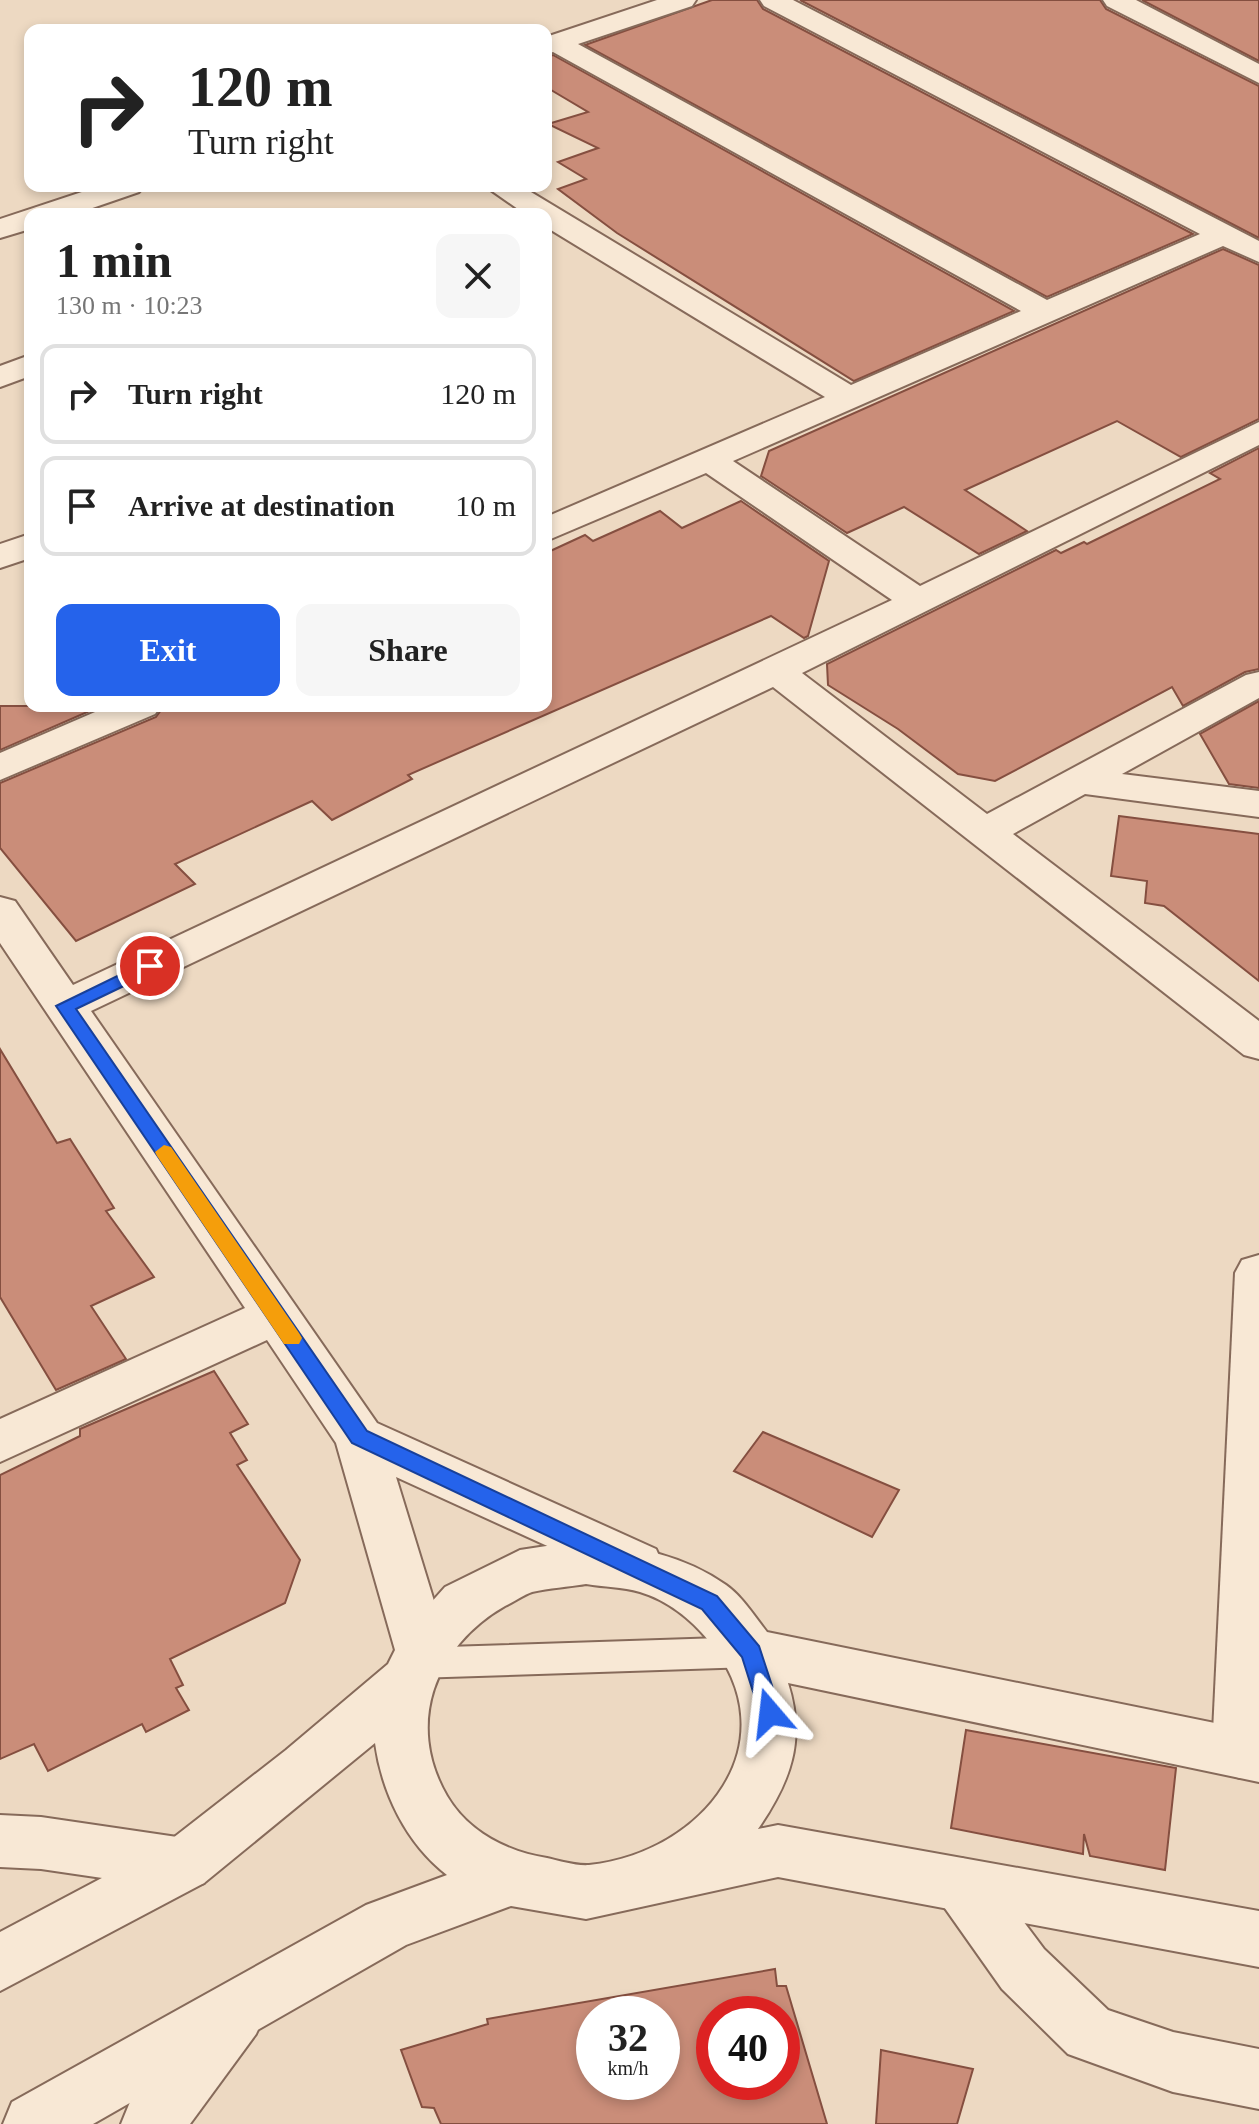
<!DOCTYPE html>
<html lang="en">
<head>
<meta charset="utf-8">
<style>
  body { margin:0; font-family:"Times New Roman",serif; background:#f6f6f6; color:#222; height:100vh; display:flex; flex-direction:column; font-size:30px; white-space:nowrap }
  * { box-sizing:border-box; margin:0 }
  p { font-size:26px; color:#767676 }
  .icon { flex:none; width:44px; height:44px; fill:none; stroke:currentColor; stroke-width:2; stroke-linecap:round; stroke-linejoin:round }
  .map { position:relative; flex:1; overflow:hidden }
  .details { position:absolute; left:24px; top:208px; width:528px; height:504px; display:flex; flex-direction:column; background:#fff; border-radius:16px; box-shadow:0 4px 12px #0003 }
  .details>* { flex:none }
  .top-card { position:absolute; left:24px; top:24px; width:528px; height:168px; border-radius:16px; box-shadow:0 4px 12px #0003; background:#fff; color:#222; overflow:hidden }
  .speed { position:absolute; left:576px; top:1996px; display:flex; gap:16px; font-size:40px; font-weight:700; text-align:center }
  .speed>* { display:grid; place-content:center; width:104px; height:104px; border-radius:50%; background:#fff; box-shadow:0 4px 12px #0003; line-height:1 }
  .speed small { font-size:20px; font-weight:400 }
  .speed .limit { border:12px solid #d22; background:#fff; color:#111 }
  .pin { position:absolute; display:grid; place-items:center; width:68px; height:68px; color:#fff; margin:-34px; border:4px solid #fff; border-radius:50%; box-shadow:0 2px 8px #0007 }
  .me { position:absolute; width:88px; margin:-44px; rotate:343deg; stroke-linejoin:round; filter:drop-shadow(0 0 6px #0008) }
  .turn { display:flex; align-items:center; gap:28px; height:168px; padding:0 32px; font-size:36px }
  .turn .icon { width:104px; height:104px; stroke-width:2.5 }
  .turn b { display:block; font-size:56px; line-height:68px }
  .round { display:grid; place-items:center; flex:none; width:84px; height:84px; border-radius:16px; background:#f6f6f6 }
  .headline { display:flex; align-items:center; justify-content:space-between; height:136px; padding:0 32px }
  h1 { font-size:48px; font-weight:600; line-height:60px }
  .action { display:flex; gap:16px; margin-top:auto; padding:16px 32px }
  .action a { flex:1; height:92px; border-radius:16px; background:#2563eb; color:#fff; font-size:32px; font-weight:600; line-height:92px; text-align:center }
  .action a+a { background:#f6f6f6; color:#222 }
  ul { padding:0; list-style:none }
  li { display:flex; align-items:center; gap:24px; height:100px; margin:0 16px 12px; padding:0 16px; border:4px solid #e0e0e0; border-radius:16px }
  li div { flex:1 }
  li b { display:block; font-size:30px }
  li em { font-style:normal }
  .map>svg:first-child { display:block }
  .building { fill:#ca8d79; stroke:#854f40; stroke-width:2; fill-rule:evenodd }
  .lines { fill:none; stroke-linecap:round; stroke-linejoin:round }
  .service-casing { stroke:#866a5a; stroke-width:4 }
  .minor-casing { stroke:#866a5a; stroke-width:4 }
  .tertiary-casing { stroke:#866a5a; stroke-width:4 }
  .service { fill:#f8e8d5; fill-rule:evenodd }
  .minor { fill:#f8e8d5; fill-rule:evenodd }
  .tertiary { fill:#f8e8d5; fill-rule:evenodd }
  .route { fill:#2563eb; stroke:#184099; stroke-width:2 }
  .slow { fill:#f59e0b }
</style>
</head>
<body>
<div class="map">
<svg width="1259" height="2124" viewBox="0 0 1259 2124">
  <rect width="100%" height="100%" fill="#edd9c2"/>
  <g class="building">
    <path d="M712,0H757L763,9L1193,234L1047,297L585,45Z"/>
    <path d="M800,0H1100L1106,9L1259,86V238Z"/>
    <path d="M1142,0H1259V61Z"/>
    <path d="M553,55L1014,311L854,381L617,233L558,189L586,179L558,162L598,148L548,124L588,112L546,87V57Z"/>
    <path d="M1223,249L1259,265V419L1181,457L1117,421L965,490L1027,531L979,554L904,507L847,533L761,476L769,451Z"/>
    <path d="M1259,448V669L1245,672L1183,706L1172,687L995,781L958,774L898,729L828,685L827,664L1056,550L1061,553L1084,542L1087,544L1220,479L1210,473Z"/>
    <path d="M741,501L829,561L808,636L804,638L771,616L408,775L412,779L332,820L312,801L175,864L195,884L76,941L0,848V783L156,717L164,706H546V553L585,535L593,541L660,511L682,528Z"/>
    <path d="M1259,701V788L1229,784L1200,734Z"/>
    <path d="M0,706H101L0,750Z"/>
    <path d="M1119,816L1259,834V981L1164,906L1145,903L1147,881L1111,876Z"/>
    <path d="M0,1049L57,1143L70,1139L114,1208L106,1211L154,1277L91,1306L126,1359L56,1390L0,1297Z"/>
    <path d="M214,1371L248,1424L230,1433L247,1460L237,1465L300,1560L285,1603L170,1659L183,1685L176,1688L189,1710L146,1732L142,1724L48,1771L34,1744L0,1759V1475L80,1436V1429Z"/>
    <path d="M763,1432L899,1490L872,1537L734,1471Z"/>
    <path d="M966,1730L1176,1768L1165,1870L1090,1856L1084,1834L1083,1854L951,1828Z"/>
    <path d="M775,1969L777,1986H786L827,2124H441L434,2108L422,2107L401,2050L488,2024L487,2019ZM594,2014H662V2082H594ZM714,2014H782V2082H714Z"/>
    <path d="M881,2050L973,2069L957,2124H876Z"/>
  </g>
  <g class="lines">
    <defs>
      <path id="service" d="M751,1637L763,1642L768,1652L763,1662L751,1667L415,1678L403,1674L398,1663L403,1652L415,1648Z"/>
      <g id="minor">
        <path d="M657,0H696L692,6L578,44L1047,300L1200,234L764,6L760,0H793L1259,241V262L1223,246L733,461L920,586L1259,422V445L802,673L987,814L1246,675L1259,672V698L1122,774L1259,791V817L1085,794L1013,834L1259,1021V1059L1244,1055L773,687L91,1011L377,1423L656,1549L663,1565L656,1581L637,1587L396,1477L449,1650L441,1666L422,1673L403,1666L395,1650L336,1443L267,1340L0,1462V1419L245,1308L0,943V897L15,901L73,985L892,600L706,473L546,541V517L825,397L546,227V214H525L485,186H521L851,385L1021,311L553,52L546,54V37Z"/>
        <path d="M1103,0H1136L1259,64V83L1107,6Z"/>
        <path d="M100,186H144L139,192L75,214H30V229L0,238V219Z"/>
        <path d="M30,355V376L0,387V366Z"/>
        <path d="M30,534V558L0,568V544Z"/>
        <path d="M109,706H161L155,714L0,780V753Z"/>
        <path d="M1259,1255V1771L1240,1778L1220,1771L1212,1753L1235,1273L1242,1260Z"/>
        <path d="M0,1815L41,1817L184,1838L204,1845L213,1864L204,1883L184,1890L41,1869L0,1867Z"/>
        <path d="M962,1858L982,1866L1044,1949L1108,2010L1173,2032L1259,2049V2109L1173,2092L1068,2054L1002,1989L942,1904L933,1885L942,1866Z"/>
        <path d="M235,1985L256,1994L265,2014L256,2034L190,2124H121L130,2102L214,1994Z"/>
      </g>
      <path id="tertiary" d="M586,1540C636,1547 684,1555 726,1585C742,1596 755,1617 767,1632L1259,1732V1782L788,1683C806,1740 791,1781 758,1829L778,1825L1259,1911V1967L778,1877L586,1919L511,1906L406,1945L93,2124H3L12,2102L366,1905L447,1875C406,1843 382,1793 375,1743L204,1883L0,1991V1932L164,1845L286,1750L388,1664L403,1634L445,1587L520,1550ZM586,1584C603,1587 623,1587 640,1592C667,1600 691,1619 708,1640C793,1742 703,1853 589,1865C576,1866 560,1861 547,1858C508,1852 468,1832 447,1796C405,1724 435,1646 505,1606C514,1602 523,1595 532,1592C549,1588 568,1587 586,1584Z"/>
    </defs>
    <use href="#service" class="service-casing"/>
    <use href="#minor" class="minor-casing"/>
    <use href="#tertiary" class="tertiary-casing"/>
    <use href="#service" class="service"/>
    <use href="#minor" class="minor"/>
    <use href="#tertiary" class="tertiary"/>
  </g>
  <path class="route" d="M150,960L157,962V970L76,1009L367,1431L717,1596L759,1646L781,1713L778,1720L770,1723L762,1720L742,1657L702,1609L352,1443L56,1006Z"/>
  <path class="slow" d="M164,1145L171,1147L299,1333L302,1338L299,1344H284L157,1156L155,1152Z"/>
</svg>
<div class="speed"><div>32<small>km/h</small></div><div class="limit">40</div></div>
<div class="pin" style="left:150px;top:966px;background:#d93025"><svg class="icon" aria-label="arrive" viewBox="0 0 24 24"><path d="M6 21V4h12l-3 4 3 4H6"/></svg></div>
<svg class="me" style="left:770px;top:1713px" viewBox="-20 -20 40 40"><path d="M0-17L14 15 0 8-14 15z" fill="#2563eb" stroke="#fff" stroke-width="4"/></svg>
<div class="top-card">
<div class="turn"><svg class="icon" aria-label="right" viewBox="0 0 24 24"><path d="M7 20v-9h11M14 6l5 5-5 5"/></svg><div><b>120 m</b>Turn right</div></div>
</div>
<section class="details">
<div class="headline"><div><h1>1 min</h1><p>130 m · 10:23</p></div><a class="round"><svg class="icon" aria-label="close" viewBox="0 0 24 24"><path d="M6 6l12 12M18 6L6 18"/></svg></a></div>
<ul>
<li><svg class="icon" aria-label="right" viewBox="0 0 24 24"><path d="M7 20v-9h11M14 6l5 5-5 5"/></svg><div><b>Turn right</b></div><em>120 m</em></li>
<li><svg class="icon" aria-label="arrive" viewBox="0 0 24 24"><path d="M6 21V4h12l-3 4 3 4H6"/></svg><div><b>Arrive at destination</b></div><em>10 m</em></li>
</ul>
<div class="action"><a>Exit</a><a>Share</a></div>
</section>
</div>
</body>
</html>
